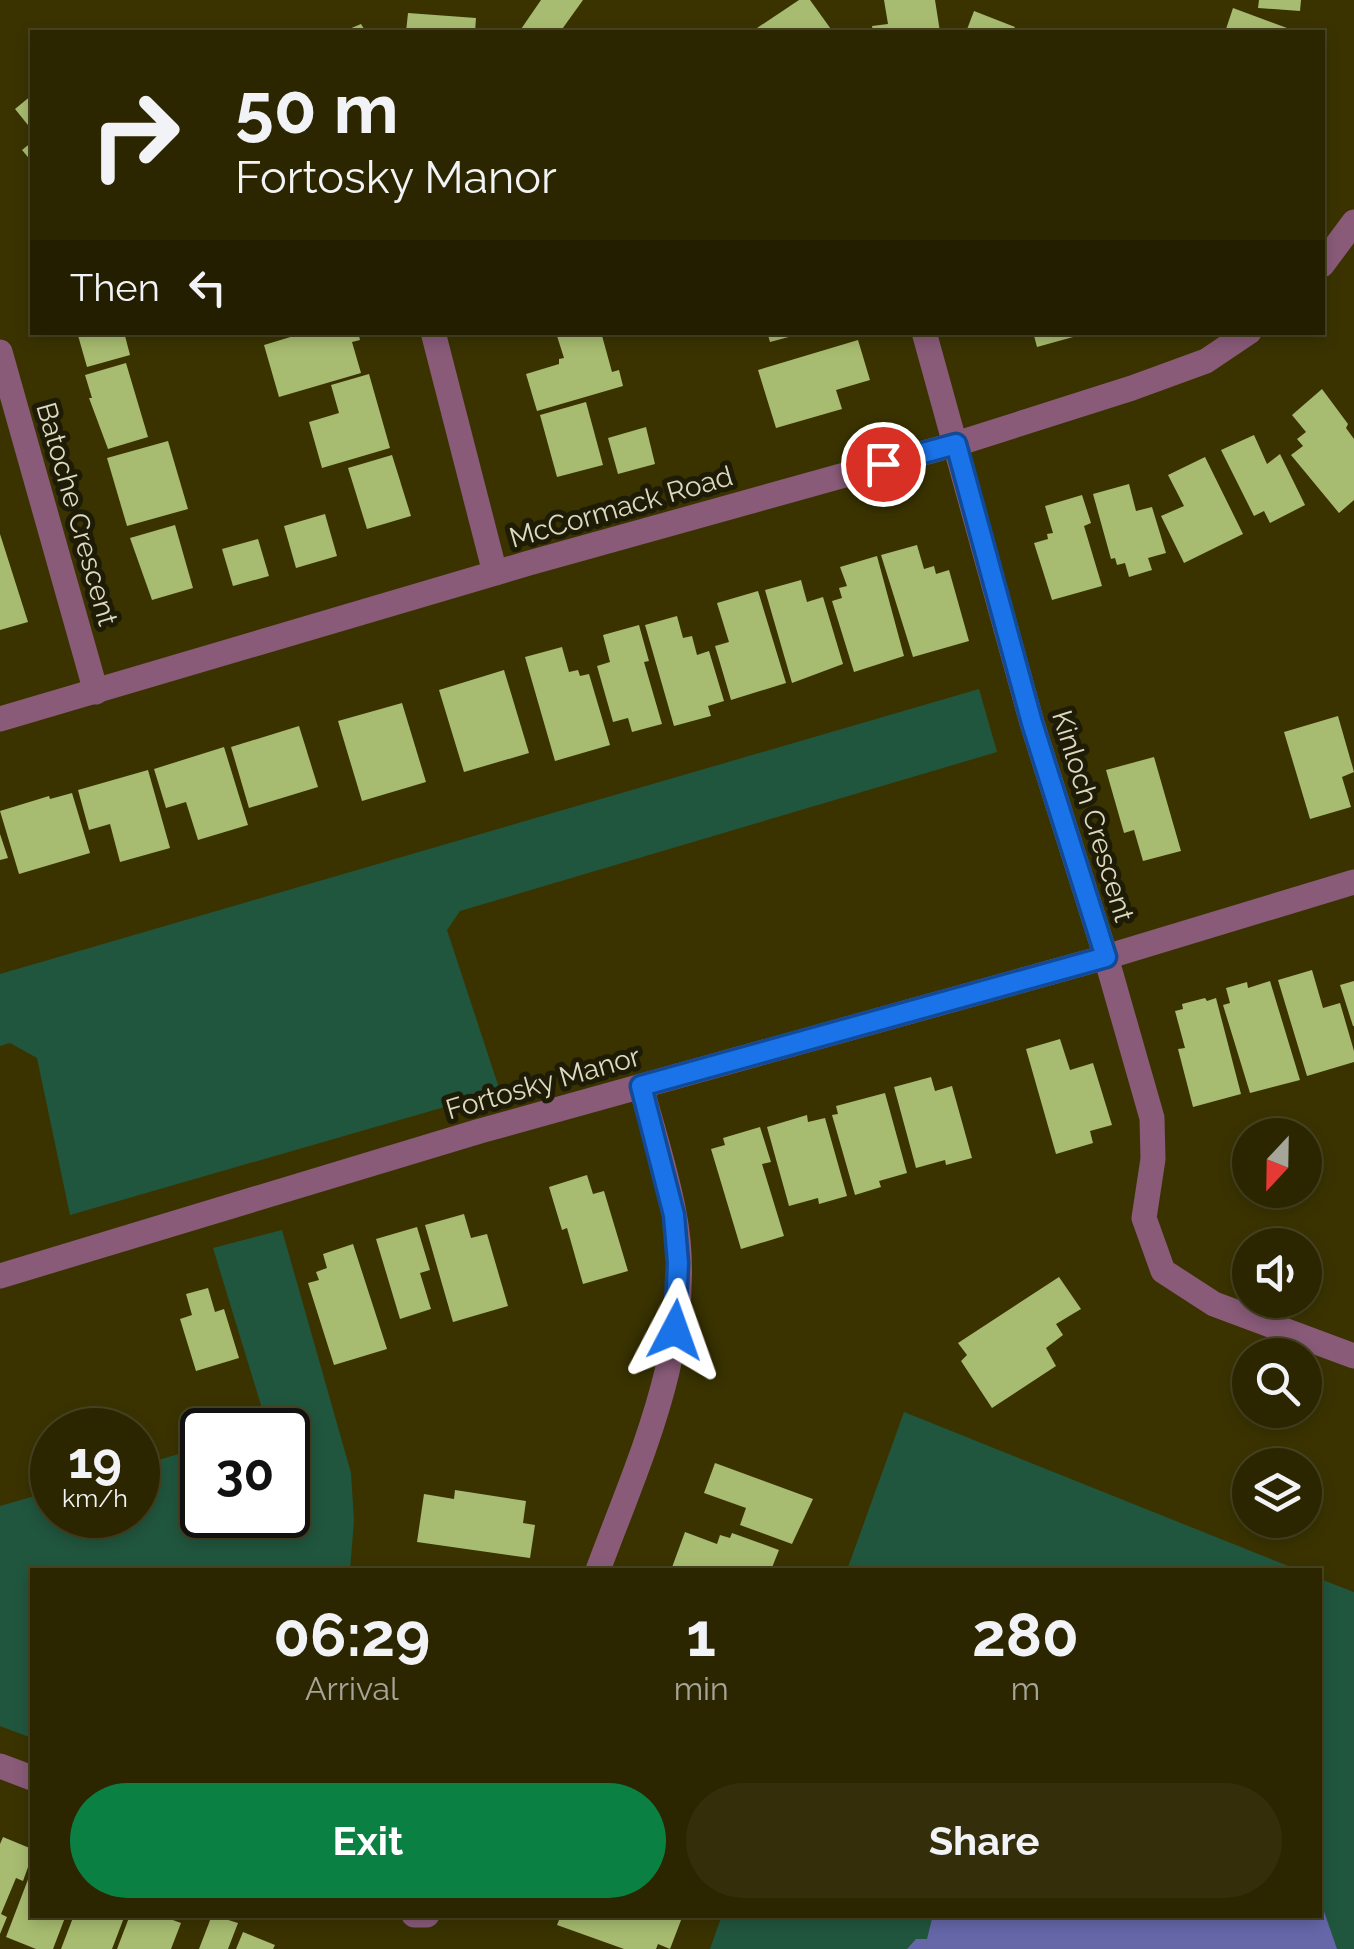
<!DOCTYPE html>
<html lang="en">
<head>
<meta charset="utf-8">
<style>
  body { margin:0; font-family:Raleway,sans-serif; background:#342e0a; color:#f1f3f6; height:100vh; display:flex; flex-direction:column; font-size:38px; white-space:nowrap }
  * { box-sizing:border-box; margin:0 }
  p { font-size:32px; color:#a6a599 }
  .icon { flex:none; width:55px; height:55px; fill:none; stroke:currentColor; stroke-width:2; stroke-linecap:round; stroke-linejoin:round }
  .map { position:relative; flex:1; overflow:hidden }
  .sheet { position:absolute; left:30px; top:1568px; width:1292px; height:350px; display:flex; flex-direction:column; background:#2c2600; border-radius:0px; box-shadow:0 5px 15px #0003,0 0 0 2px #484322 }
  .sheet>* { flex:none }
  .banner { position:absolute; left:30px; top:30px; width:1295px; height:305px; border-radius:0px; box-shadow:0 5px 15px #0003,0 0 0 2px #484322; background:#2c2600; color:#f1f3f6; overflow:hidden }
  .needle { width:65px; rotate:202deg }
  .buttons { position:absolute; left:1232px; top:1118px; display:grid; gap:20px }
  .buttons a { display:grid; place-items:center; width:90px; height:90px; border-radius:50%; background:#2c2600; box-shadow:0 5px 15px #0003,0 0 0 2px #484322; font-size:50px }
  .speed { position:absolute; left:30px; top:1408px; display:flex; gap:20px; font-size:50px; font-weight:700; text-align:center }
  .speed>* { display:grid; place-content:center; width:130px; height:130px; border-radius:50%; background:#2c2600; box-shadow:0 5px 15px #0003,0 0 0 2px #484322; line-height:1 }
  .speed small { font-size:25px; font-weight:400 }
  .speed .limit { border:5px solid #111; border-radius:15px; background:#fff; color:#111 }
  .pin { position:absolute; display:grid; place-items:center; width:85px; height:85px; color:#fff; margin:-42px; border:5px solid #fff; border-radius:50%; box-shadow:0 2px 10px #0007 }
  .me { position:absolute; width:110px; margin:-55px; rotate:4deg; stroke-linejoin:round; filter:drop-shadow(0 0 8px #0008) }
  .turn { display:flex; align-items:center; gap:35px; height:210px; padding:0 40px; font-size:45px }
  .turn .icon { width:130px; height:130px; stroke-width:2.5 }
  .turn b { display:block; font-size:70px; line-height:85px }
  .then { display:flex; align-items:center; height:95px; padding:0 40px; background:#0003; gap:20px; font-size:38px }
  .eta { display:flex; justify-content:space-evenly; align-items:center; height:170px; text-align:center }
  .eta b { font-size:60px; font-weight:700; line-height:70px }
  .cta { display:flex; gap:20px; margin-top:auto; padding:20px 40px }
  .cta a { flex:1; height:115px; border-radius:60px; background:#0b8043; color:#fff; font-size:40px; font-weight:700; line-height:115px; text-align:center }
  .cta a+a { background:#342e0a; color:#f1f3f6 }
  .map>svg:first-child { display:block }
  .green { fill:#21563e }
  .water { fill:#6567a9 }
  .building { fill:#a7bc70 }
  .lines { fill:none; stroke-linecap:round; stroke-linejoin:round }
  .street { stroke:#895b79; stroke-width:25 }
  .route-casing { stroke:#114b97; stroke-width:25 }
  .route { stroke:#1a73e8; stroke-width:18 }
  .labels { text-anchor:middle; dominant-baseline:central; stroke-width:10; stroke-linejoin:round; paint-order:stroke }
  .street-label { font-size:28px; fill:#dcd9c0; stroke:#1e1b07 }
</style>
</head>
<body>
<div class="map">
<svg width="1354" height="1949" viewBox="0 0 1354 1949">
  <rect width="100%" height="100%" fill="#3a3300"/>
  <g class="green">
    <path d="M979,689L997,752L460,911L447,930L500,1091L70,1215L37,1058L10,1043L0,1046V974Z"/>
    <path d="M282,1230L351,1473L354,1521L350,1570H137L125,1566L116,1570H32V1728L29,1737L0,1726V1506L52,1491V1515H138V1466L202,1447V1515H288V1430H248L261,1405L213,1248Z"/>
    <path d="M904,1412L1298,1570H847Z"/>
    <path d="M1320,1579L1354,1592V1949H710L722,1915H1320Z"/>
  </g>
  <path class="water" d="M1320,1900L1337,1949H907L916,1939H927L933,1915H1320Z"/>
  <g class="building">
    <path d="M541,0H583L560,32H519Z"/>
    <path d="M799,0H810L833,32H751Z"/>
    <path d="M884,0H935L940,32H873L872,26L888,24Z"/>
    <path d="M1259,0H1301L1300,11L1258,8Z"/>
    <path d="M1233,8L1298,32H1225Z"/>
    <path d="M974,11L1015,27L1012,32H966Z"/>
    <path d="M408,13L476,18L475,32H406Z"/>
    <path d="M361,24L366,32H342Z"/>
    <path d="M32,95V130L15,109Z"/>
    <path d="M32,142V162L22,150Z"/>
    <path d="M77,332H124L130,355L87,367Z"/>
    <path d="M307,332H358L360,340L352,342L361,373L279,397L264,345Z"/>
    <path d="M568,332H601L612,372L619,370L623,386L537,411L526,374L559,364V359L564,358L557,336Z"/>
    <path d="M767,332H800V334L770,342Z"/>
    <path d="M1033,332H1084V334L1037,347Z"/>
    <path d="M858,340L870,380L836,390L842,409L776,428L758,370Z"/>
    <path d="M126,363L148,437L108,449L89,398H92L85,375Z"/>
    <path d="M369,374L390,448L322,468L309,422L339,413L331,385Z"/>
    <path d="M1322,389L1348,424L1346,428L1354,439V500L1339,513L1291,455L1303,446L1297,439L1306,432L1292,415Z"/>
    <path d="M586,402L603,465L557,477L540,415Z"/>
    <path d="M646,427L655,464L618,474L608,438Z"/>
    <path d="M1254,435L1267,464L1280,454L1305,505L1270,523L1264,511L1254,516L1221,450Z"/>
    <path d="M168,441L188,509L127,526L107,458Z"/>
    <path d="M392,455L411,516L367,529L348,468Z"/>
    <path d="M1205,457L1243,534L1184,563L1161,516L1184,506L1168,475Z"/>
    <path d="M1129,484L1136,511L1152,507L1166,553L1148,558L1152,570L1129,577L1125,563L1117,565L1115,558L1111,559L1093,494Z"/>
    <path d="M1082,495L1091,523L1084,526L1102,586L1052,600L1034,543L1048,539L1047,534L1053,533L1045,506Z"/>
    <path d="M325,514L337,556L296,568L284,526Z"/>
    <path d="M175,525L193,588L152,600L130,538Z"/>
    <path d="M0,534L28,622L0,630Z"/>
    <path d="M258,539L269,576L233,586L222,549Z"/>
    <path d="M917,545L924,569L934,566L936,574L949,570L969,641L913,657L881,555Z"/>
    <path d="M877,556L904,656L854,672L832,601L842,598L839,588L847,586L840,567Z"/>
    <path d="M801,580L807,602L823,597L843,664L792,683L765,590Z"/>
    <path d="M758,591L786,683L731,700L715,646L729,642L717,603Z"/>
    <path d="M677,616L683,638L692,636L697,655L709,651L724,701L708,706L711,716L674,726L645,625Z"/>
    <path d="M639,625L649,661L644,662L662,724L632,732L628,718L613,722L597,666L610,662L603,635Z"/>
    <path d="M562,647L569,672L578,670L580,676L589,674L610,745L555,761L525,657Z"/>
    <path d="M504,670L529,753L464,772L439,690Z"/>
    <path d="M402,703L426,782L362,801L338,721Z"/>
    <path d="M1338,716L1354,772L1342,777L1351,807L1310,819L1284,732Z"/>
    <path d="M299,726L318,787L249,808L231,747Z"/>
    <path d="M224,747L248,825L198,840L186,802L166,808L154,769Z"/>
    <path d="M1154,757L1181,851L1143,861L1134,830L1124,833L1106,770Z"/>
    <path d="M148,770L170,848L120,862L110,824L89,830L78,790Z"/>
    <path d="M72,793L90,853L19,874L0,811L49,796L50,799Z"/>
    <path d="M0,834L8,858L0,860Z"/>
    <path d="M1312,970L1323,1008L1340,1003L1354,1051V1062L1307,1076L1278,980Z"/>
    <path d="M1270,981L1300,1080L1250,1093L1223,1005L1230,1003L1226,988L1247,982L1248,988Z"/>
    <path d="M1354,981V1026H1353L1340,985Z"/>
    <path d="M1205,998L1207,1001L1216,998L1241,1094L1193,1107L1178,1049L1185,1048L1175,1011L1183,1009L1182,1004Z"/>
    <path d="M1060,1039L1070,1070L1093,1063L1112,1125L1090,1131L1093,1143L1056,1154L1026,1049Z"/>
    <path d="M931,1077L935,1091L952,1086L972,1158L946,1165L945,1160L916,1168L894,1087Z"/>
    <path d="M885,1093L907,1173L879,1181L881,1187L855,1195L832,1115L838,1114L836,1106Z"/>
    <path d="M807,1115L808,1122L825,1118L847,1196L819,1204L818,1198L789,1206L767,1127Z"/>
    <path d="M760,1127L771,1162L762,1164L784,1236L741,1249L711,1149L725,1145L723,1138Z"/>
    <path d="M587,1175L593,1194L604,1191L628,1271L583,1284L567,1228L562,1230L549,1187Z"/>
    <path d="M464,1214L471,1238L487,1234L508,1306L453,1322L425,1225Z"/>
    <path d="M417,1227L430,1270L420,1273L431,1309L400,1319L376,1239Z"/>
    <path d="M353,1244L387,1349L334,1365L308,1283L319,1280L316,1272L327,1268L323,1254Z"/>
    <path d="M1059,1277L1081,1309L1056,1324L1063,1335L1046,1348L1056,1366L992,1408L961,1361L967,1355L958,1343Z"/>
    <path d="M208,1288L215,1312L224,1309L239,1358L196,1371L180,1319L192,1315L186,1294Z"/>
    <path d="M715,1463L813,1499L792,1544L740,1525L746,1508L704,1493Z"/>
    <path d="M455,1490L526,1501L523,1523L535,1525L530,1558L417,1542L424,1494L454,1499Z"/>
    <path d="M685,1532L717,1544L720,1535L730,1538L732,1533L779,1550L771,1570H671Z"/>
    <path d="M3,1837L32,1849V1856L23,1881L16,1878L1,1914L7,1917L0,1934V1844Z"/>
    <path d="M32,1869V1915H66L53,1949H36L6,1937Z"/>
    <path d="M74,1915H125L112,1949H61Z"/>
    <path d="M130,1915H171L170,1919L181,1923L171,1949H117Z"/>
    <path d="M212,1915L238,1923L228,1949H199Z"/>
    <path d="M561,1915H683L670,1949L658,1944L656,1949H624L557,1925Z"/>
    <path d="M243,1932L275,1945L273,1949H236Z"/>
  </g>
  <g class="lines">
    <g class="street">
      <path d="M1322,265L1354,222"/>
      <path d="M433,332L495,573"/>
      <path d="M924,332L1032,723L1106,957L1354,882"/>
      <path d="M0,352L96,692"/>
      <path d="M0,719L529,563L956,444L1132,388L1206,361L1249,332"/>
      <path d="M0,1276L480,1131L1106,957L1152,1118L1153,1159L1144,1218L1163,1271L1214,1304L1354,1356"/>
      <path d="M598,1570C640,1457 698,1337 674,1213C666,1170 652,1128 641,1086"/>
      <path d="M0,1766L32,1778"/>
      <path d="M414,1915H427"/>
    </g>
  </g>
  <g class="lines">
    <defs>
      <path id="route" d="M675,1330L678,1263L674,1215L641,1086L1106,957L1032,723L956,444L883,464"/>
    </defs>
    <use href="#route" class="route-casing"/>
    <use href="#route" class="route"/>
  </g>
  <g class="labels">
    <g class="street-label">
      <text transform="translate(621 507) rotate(-16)">McCormack Road</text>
      <text transform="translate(77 514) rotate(74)">Batoche Crescent</text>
      <text transform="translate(1093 816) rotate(73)">Kinloch Crescent</text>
      <text transform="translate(543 1083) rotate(-16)">Fortosky Manor</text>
    </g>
  </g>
</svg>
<div class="buttons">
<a><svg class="needle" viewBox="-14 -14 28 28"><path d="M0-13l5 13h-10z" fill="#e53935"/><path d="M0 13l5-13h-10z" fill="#a6a599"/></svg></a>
<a><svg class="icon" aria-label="sound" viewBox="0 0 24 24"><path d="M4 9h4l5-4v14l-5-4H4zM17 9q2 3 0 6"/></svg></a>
<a><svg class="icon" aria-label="search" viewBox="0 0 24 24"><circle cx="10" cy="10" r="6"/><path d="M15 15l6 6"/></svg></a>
<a><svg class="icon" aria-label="layers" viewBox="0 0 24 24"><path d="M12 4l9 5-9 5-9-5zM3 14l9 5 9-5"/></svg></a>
</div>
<div class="speed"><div>19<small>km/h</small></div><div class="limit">30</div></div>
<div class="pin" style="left:883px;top:464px;background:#d93025"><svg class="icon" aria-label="arrive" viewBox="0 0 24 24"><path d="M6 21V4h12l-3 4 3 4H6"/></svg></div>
<svg class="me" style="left:675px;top:1330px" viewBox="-20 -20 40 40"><path d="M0-17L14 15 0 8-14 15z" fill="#1a73e8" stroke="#fff" stroke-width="4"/></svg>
<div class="banner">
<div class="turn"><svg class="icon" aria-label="right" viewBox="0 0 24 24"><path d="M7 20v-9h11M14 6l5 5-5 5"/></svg><div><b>50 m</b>Fortosky Manor</div></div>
<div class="then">Then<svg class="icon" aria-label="left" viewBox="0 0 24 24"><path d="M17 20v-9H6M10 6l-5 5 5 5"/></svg></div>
</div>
<section class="sheet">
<div class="eta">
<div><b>06:29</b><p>Arrival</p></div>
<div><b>1</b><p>min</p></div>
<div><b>280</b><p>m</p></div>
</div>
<div class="cta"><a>Exit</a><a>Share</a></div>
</section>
</div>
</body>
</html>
